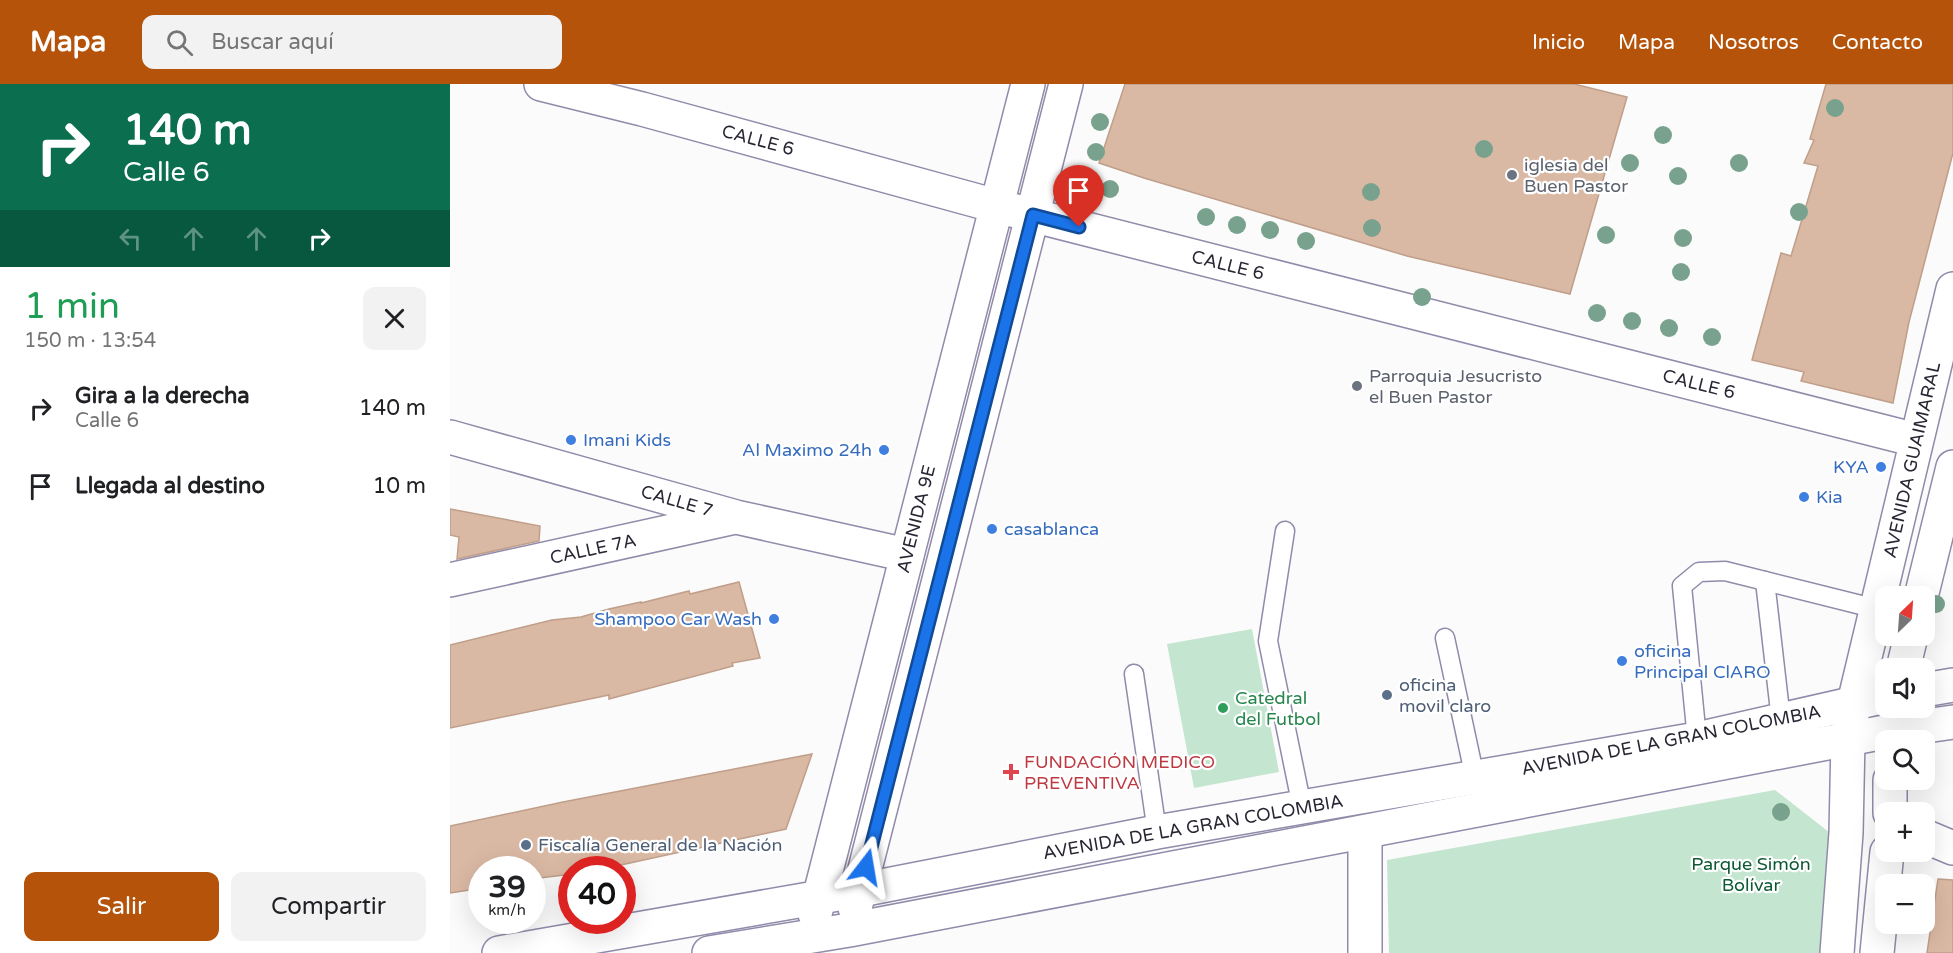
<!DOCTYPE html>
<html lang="es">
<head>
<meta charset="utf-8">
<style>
  body { margin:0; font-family:"Varela Round",sans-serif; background:#f2f2f2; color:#202124; height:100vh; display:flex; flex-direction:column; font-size:22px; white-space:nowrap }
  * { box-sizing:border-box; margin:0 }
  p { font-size:20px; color:#757577 }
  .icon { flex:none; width:33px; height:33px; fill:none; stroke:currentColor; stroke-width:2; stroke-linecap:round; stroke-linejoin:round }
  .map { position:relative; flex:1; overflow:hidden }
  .sheet { display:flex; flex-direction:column; background:#fff; width:450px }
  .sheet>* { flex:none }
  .top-card { background:#0b6e4f; color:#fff; overflow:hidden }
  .needle { width:39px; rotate:25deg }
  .fabs { position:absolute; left:1425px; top:502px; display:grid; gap:12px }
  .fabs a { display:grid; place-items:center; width:60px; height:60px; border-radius:12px; background:#fff; box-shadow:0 6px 24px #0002; font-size:30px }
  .speed { position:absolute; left:18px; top:772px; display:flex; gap:12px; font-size:30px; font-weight:700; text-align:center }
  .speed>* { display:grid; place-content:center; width:78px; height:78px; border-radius:50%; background:#fff; box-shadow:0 6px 24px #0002; line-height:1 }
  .speed small { font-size:15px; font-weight:400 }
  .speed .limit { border:9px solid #d22; background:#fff; color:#111 }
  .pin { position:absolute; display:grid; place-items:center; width:51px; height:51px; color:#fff; margin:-62px -26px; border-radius:50% 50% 50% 0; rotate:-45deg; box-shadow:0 0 6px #0007 }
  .pin .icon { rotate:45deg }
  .me { position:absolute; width:66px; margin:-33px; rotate:14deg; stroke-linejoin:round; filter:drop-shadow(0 0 4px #0008) }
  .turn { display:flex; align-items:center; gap:21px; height:126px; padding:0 24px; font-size:27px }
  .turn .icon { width:78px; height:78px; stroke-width:2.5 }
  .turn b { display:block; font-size:42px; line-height:51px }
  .lanes { display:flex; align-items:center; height:57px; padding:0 24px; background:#0003; justify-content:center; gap:30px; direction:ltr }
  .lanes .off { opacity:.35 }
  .round { display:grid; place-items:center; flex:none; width:63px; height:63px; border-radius:12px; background:#f2f2f2 }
  .head { display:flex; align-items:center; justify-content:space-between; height:102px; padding:0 24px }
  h1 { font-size:36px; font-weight:600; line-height:45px; color:#1e9e55 }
  .button { display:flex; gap:12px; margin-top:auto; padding:12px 24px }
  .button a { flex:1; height:69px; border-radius:12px; background:#b45309; color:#fff; font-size:24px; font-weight:600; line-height:69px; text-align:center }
  .button a+a { background:#f2f2f2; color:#202124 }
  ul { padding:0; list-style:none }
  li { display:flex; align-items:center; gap:18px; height:78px; padding:0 24px }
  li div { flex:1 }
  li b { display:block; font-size:22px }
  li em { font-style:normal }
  header { display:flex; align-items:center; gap:36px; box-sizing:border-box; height:84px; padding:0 30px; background:#b45309; color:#fff }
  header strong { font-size:28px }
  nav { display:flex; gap:33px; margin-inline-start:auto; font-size:21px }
  .search { width:420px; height:54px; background:#f2f2f2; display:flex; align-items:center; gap:15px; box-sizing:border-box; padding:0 21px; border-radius:12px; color:#757577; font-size:22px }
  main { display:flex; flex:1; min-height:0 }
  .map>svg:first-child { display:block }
  .green { fill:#c4e5cf }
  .building { fill:#dab9a4; stroke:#bf9e8a; stroke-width:1.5 }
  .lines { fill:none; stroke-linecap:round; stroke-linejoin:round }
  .service-casing { stroke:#918aaa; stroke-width:21 }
  .minor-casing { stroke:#918aaa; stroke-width:36 }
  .tertiary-casing { stroke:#918aaa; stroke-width:36 }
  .service { stroke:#fff; stroke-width:18 }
  .minor { stroke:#fff; stroke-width:33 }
  .tertiary { stroke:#fff; stroke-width:33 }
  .tree { fill:#78a28d }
  .route-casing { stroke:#114b97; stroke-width:15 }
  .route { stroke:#1a73e8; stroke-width:10 }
  .worship-dot { fill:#6b7280; stroke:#fff; stroke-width:2 }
  .shop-dot { fill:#3f7fe0; stroke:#fff; stroke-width:2 }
  .service-dot { fill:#5c6f8a; stroke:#fff; stroke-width:2 }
  .leisure-dot { fill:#2e9e5b; stroke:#fff; stroke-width:2 }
  .health-dot { fill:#e0444e; stroke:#fff; stroke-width:2 }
  .labels { text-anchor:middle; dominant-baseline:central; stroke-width:4.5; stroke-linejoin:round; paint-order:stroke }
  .street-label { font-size:18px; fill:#292633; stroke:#fff }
  .worship-label { font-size:18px; fill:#5b616d; stroke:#fff; text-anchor:start }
  .shop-label { font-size:18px; fill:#366cbe; stroke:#fff; text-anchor:start }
  .service-label { font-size:18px; fill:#4e5e75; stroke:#fff; text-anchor:start }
  .leisure-label { font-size:18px; fill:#27864d; stroke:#fff; text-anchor:start }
  .health-label { font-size:18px; fill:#be3a42; stroke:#fff; text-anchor:start }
  .park-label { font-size:18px; fill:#0c5933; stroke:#fff }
</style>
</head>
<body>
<header>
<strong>Mapa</strong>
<div class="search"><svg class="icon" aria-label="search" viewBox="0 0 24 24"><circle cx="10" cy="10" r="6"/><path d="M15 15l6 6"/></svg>Buscar aquí</div>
<nav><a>Inicio</a><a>Mapa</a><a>Nosotros</a><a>Contacto</a></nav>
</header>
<main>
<section class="sheet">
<div class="top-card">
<div class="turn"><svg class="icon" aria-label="right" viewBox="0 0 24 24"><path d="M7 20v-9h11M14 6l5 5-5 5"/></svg><div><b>140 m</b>Calle 6</div></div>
<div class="lanes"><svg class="icon off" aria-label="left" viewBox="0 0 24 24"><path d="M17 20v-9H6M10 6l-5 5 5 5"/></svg><svg class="icon off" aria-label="ahead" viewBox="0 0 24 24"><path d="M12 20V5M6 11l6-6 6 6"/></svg><svg class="icon off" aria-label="ahead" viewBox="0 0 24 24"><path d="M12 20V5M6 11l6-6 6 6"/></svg><svg class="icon" aria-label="right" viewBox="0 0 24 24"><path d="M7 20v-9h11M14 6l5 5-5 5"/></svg></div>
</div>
<div class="head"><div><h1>1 min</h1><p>150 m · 13:54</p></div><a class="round"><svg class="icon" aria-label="close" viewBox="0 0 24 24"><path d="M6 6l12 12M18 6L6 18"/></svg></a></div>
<ul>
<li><svg class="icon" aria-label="right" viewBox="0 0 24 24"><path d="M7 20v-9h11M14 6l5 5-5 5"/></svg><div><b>Gira a la derecha</b><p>Calle 6</p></div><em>140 m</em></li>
<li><svg class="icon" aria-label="arrive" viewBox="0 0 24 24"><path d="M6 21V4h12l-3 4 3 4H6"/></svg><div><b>Llegada al destino</b></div><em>10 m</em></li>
</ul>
<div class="button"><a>Salir</a><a>Compartir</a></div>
</section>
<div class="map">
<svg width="1503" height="869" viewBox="0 0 1503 869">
  <rect width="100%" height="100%" fill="#fbfbfb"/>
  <g class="green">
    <path d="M802,545L829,688L744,704L717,560Z"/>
    <path d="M1325,706L1384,752L1373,869H939L937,776Z"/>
  </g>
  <g class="building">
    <path d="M675,0H1124L1177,13L1120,210L957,172L694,94L649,79Z"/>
    <path d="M1376,0H1503V69L1459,238L1443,319L1351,297L1354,288L1302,276L1331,169L1341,172L1368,82L1354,79L1364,56L1360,55Z"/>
    <path d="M0,425L90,442L89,457L7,475L9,453L0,451Z"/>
    <path d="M289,498L310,574L282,579L283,582L159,615V611L0,644V561L102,536L131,533L159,525L191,518V519L239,507L240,510Z"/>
    <path d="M362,670L336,745L148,786H122V790L82,795V786H32V804L0,809V742L113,718Z"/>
    <path d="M1488,795L1503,796V869H1477Z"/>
  </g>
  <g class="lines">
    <defs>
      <g id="service">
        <path d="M835,447L818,557L852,723"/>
        <path d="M1315,497L1331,636"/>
        <path d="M995,554L1025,694"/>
        <path d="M684,590L707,748"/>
        <path d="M1247,655L1232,502L1249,488L1275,487L1427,525"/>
      </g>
      <g id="minor">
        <path d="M91,0L192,25L546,122L1466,356"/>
        <path d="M0,353L286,433L457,471"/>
        <path d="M0,496L281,434"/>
        <path d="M1474,752L1503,764"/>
        <path d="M915,869V748"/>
      </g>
      <g id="tertiary">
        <path d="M1471,513L1503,383"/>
        <path d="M1453,585L1461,552"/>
        <path d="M1474,606L1503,601"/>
        <path d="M1440,729V696"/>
        <path d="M405,824L616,0"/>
        <path d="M365,830L578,0"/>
        <path d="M49,869L411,806L707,748L1247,655L1436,612"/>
        <path d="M259,869L399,846L1440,647L1503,638"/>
        <path d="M1387,869L1396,749L1398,656L1404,619L1503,205"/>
        <path d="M1427,869L1437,768"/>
      </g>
    </defs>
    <use href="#service" class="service-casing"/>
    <use href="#minor" class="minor-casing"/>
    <use href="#tertiary" class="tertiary-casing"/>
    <use href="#service" class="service"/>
    <use href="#minor" class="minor"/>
    <use href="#tertiary" class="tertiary"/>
  </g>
  <g class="tree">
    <circle cx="1385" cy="24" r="9"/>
    <circle cx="650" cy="38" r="9"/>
    <circle cx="1213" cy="51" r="9"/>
    <circle cx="1034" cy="65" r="9"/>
    <circle cx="646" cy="68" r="9"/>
    <circle cx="1180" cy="79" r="9"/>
    <circle cx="1289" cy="79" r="9"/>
    <circle cx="1228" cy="92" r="9"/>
    <circle cx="660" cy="105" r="9"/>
    <circle cx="921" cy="108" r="9"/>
    <circle cx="1349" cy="128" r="9"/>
    <circle cx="756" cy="133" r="9"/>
    <circle cx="787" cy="141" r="9"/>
    <circle cx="922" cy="144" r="9"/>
    <circle cx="820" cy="146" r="9"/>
    <circle cx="1156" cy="151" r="9"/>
    <circle cx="1233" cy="154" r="9"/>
    <circle cx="856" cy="157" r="9"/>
    <circle cx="1231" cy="188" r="9"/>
    <circle cx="972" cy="213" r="9"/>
    <circle cx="1147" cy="229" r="9"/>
    <circle cx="1182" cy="237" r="9"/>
    <circle cx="1219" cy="244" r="9"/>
    <circle cx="1262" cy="253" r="9"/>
    <circle cx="1486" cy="520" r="9"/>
    <circle cx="1331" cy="728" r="9"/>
  </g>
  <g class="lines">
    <defs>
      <path id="route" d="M416,783L583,131L629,143"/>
    </defs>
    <use href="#route" class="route-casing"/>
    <use href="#route" class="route"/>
  </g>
  <g class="worship-dot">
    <circle cx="1062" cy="91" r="6"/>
    <circle cx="907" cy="302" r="6"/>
  </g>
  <g class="shop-dot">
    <circle cx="121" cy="356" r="6"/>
    <circle cx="434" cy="366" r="6"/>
    <circle cx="1431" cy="383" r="6"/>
    <circle cx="1354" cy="413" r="6"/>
    <circle cx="542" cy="445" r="6"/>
    <circle cx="324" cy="535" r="6"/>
    <circle cx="1172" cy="577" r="6"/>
  </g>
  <g class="service-dot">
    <circle cx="937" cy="611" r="6"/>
    <circle cx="76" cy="761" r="6"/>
  </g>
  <circle class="leisure-dot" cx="773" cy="624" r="6"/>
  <path class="health-dot" d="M558 679h6v6h6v6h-6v6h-6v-6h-6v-6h6z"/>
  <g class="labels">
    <g class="street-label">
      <text transform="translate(308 56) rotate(15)">CALLE 6</text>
      <text transform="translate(778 181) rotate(14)">CALLE 6</text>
      <text transform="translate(1249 300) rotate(14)">CALLE 6</text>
      <text transform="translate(1462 376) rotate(-77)">AVENIDA GUAIMARAL</text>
      <text transform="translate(227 417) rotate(16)">CALLE 7</text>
      <text transform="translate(466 435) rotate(-76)">AVENIDA 9E</text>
      <text transform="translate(143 465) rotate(-12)">CALLE 7A</text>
      <text transform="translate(1221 656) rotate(-11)">AVENIDA DE LA GRAN COLOMBIA</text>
      <text transform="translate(743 743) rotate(-10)">AVENIDA DE LA GRAN COLOMBIA</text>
    </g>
    <g class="worship-label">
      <text x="1074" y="81">iglesia del<tspan x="1074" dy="21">Buen Pastor</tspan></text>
      <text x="919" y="292">Parroquia Jesucristo<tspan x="919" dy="21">el Buen Pastor</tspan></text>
    </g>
    <g class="shop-label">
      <text x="133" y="356">Imani Kids</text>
      <text x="422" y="366" text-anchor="end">Al Maximo 24h</text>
      <text x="1419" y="383" text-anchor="end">KYA</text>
      <text x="1366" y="413">Kia</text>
      <text x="554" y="445">casablanca</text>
      <text x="312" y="535" text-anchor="end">Shampoo Car Wash</text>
      <text x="1184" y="567">oficina<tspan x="1184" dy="21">Principal ClARO</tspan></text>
    </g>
    <g class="service-label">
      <text x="949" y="601">oficina<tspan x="949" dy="21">movil claro</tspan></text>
      <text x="88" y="761">Fiscalía General de la Nación</text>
    </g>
    <g class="leisure-label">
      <text x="785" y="614">Catedral<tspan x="785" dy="21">del Futbol</tspan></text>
    </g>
    <g class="health-label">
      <text x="574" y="678">FUNDACIÓN MEDICO<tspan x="574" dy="21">PREVENTIVA</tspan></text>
    </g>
    <g class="park-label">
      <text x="1301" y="780">Parque Simón<tspan x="1301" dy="21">Bolívar</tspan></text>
    </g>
  </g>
</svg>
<div class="fabs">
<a><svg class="needle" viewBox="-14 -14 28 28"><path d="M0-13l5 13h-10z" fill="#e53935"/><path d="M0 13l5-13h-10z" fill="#757577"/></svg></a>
<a><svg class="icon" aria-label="sound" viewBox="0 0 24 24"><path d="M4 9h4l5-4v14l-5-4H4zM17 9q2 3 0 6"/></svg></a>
<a><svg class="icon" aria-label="search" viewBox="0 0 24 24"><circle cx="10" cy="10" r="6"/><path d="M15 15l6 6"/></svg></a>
<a>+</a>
<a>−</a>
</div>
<div class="speed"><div>39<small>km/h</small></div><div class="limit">40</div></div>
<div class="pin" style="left:629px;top:143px;background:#d93025"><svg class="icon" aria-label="arrive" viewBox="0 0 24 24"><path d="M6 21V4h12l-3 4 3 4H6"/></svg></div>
<svg class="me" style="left:416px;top:783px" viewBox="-20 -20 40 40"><path d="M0-17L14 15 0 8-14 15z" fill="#1a73e8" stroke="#fff" stroke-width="4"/></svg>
</div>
</main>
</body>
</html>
